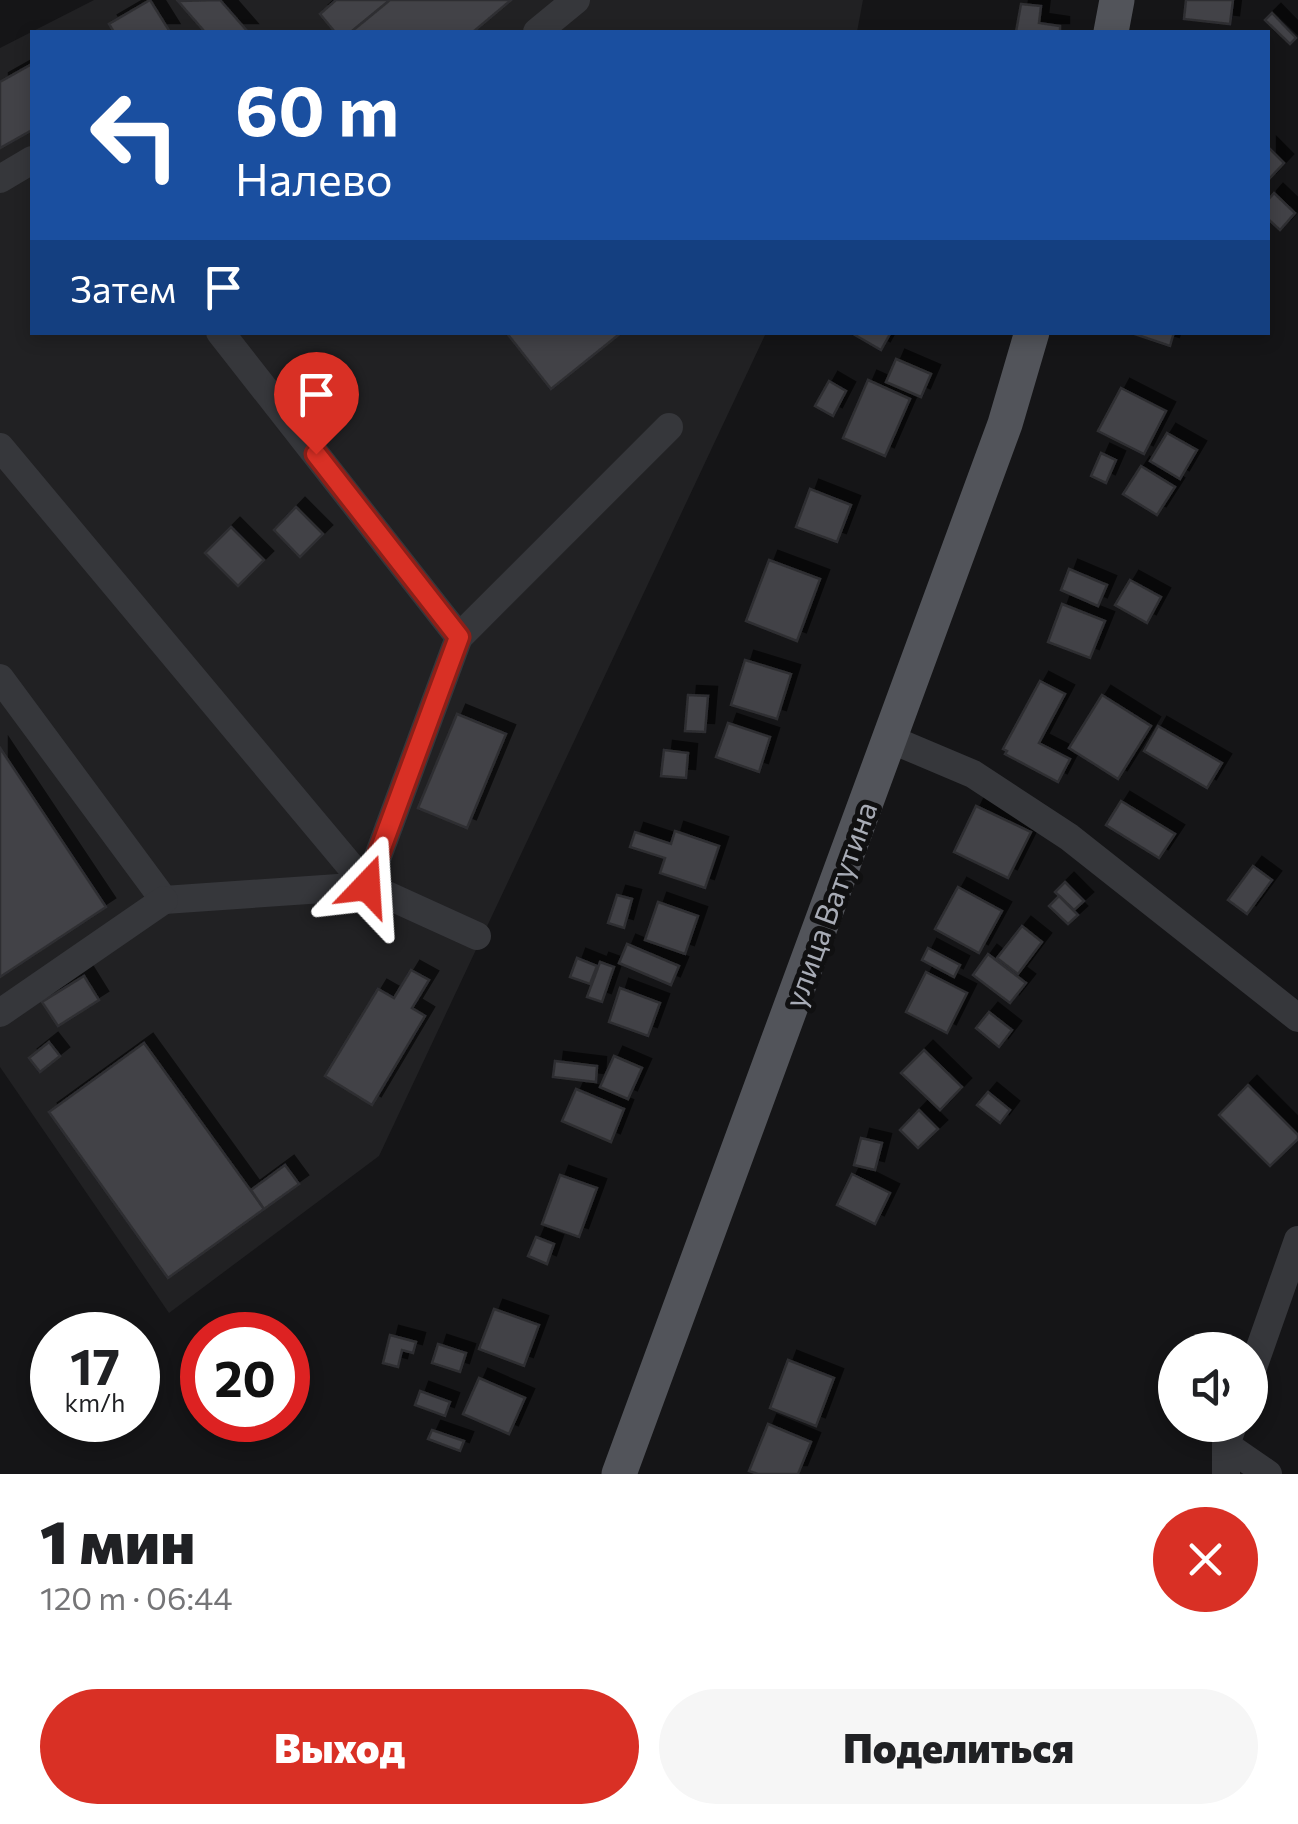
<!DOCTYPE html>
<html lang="ru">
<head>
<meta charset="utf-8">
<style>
  body { margin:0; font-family:Commissioner,sans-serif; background:#f6f6f6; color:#202124; height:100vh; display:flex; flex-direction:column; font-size:38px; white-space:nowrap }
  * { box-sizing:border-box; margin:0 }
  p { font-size:32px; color:#757577 }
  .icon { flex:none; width:55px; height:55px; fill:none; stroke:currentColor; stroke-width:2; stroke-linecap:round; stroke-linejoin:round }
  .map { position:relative; height:1474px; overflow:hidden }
  .sheet { display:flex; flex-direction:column; background:#fff; flex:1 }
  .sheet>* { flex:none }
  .hud { position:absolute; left:30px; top:30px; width:1240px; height:305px; border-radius:0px; box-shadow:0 5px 15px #0003; background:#1a4fa0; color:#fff; overflow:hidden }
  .fabs { position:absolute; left:1158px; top:1332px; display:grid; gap:20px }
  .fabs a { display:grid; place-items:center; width:110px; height:110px; border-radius:50%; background:#fff; box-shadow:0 5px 15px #0003; font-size:50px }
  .speed { position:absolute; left:30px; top:1312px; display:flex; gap:20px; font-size:50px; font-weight:700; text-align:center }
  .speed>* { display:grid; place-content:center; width:130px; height:130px; border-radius:50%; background:#fff; box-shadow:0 5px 15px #0003; line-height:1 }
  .speed small { font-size:25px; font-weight:400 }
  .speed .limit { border:15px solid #d22; background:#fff; color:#111 }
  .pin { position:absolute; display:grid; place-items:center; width:85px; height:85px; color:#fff; margin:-102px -42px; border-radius:50% 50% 50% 0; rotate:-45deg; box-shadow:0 0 10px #0007 }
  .pin .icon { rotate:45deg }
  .me { position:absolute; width:110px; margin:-55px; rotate:20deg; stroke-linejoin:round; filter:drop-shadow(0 0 8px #0008) }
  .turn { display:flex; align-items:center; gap:35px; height:210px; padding:0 40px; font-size:45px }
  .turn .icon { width:130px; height:130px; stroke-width:2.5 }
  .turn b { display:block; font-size:70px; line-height:85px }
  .then { display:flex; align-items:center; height:95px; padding:0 40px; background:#0003; gap:20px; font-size:38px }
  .round { display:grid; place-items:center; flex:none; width:105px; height:105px; border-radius:52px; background:#f6f6f6 }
  .headline { display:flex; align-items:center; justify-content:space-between; height:170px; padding:0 40px }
  h1 { font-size:60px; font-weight:800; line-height:75px }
  .button { display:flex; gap:20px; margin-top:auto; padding:20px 40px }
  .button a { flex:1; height:115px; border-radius:60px; background:#d93025; color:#fff; font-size:40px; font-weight:800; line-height:115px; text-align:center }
  .button a+a { background:#f6f6f6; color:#202124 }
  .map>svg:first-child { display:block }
  .built { fill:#212123 }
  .building { fill:#424246; stroke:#2f2f32; stroke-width:2.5; filter:url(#shadow) }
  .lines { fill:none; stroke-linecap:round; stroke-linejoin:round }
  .minor { stroke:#36373b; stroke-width:28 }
  .major { stroke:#52545a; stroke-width:35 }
  .route-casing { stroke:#8d1f18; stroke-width:25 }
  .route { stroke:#d93025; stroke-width:18 }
  .labels { text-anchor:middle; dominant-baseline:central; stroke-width:10; stroke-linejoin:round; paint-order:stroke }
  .street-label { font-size:30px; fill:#a8acb6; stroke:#101011 }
</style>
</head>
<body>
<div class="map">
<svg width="1298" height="1474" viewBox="0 0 1298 1474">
  <defs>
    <filter id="shadow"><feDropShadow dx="9" dy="-9" stdDeviation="0" flood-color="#0009"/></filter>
  </defs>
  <rect width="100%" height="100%" fill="#151517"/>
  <path class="built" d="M94,0H863L857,32H32V332L766,333L379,1156L169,1313L0,1067V48Z"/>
  <g class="building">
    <path d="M150,0L170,32H114L109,24Z"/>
    <path d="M220,0L248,32H205L178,1Z"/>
    <path d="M336,0H390L351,32H335L320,14Z"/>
    <path d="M390,0H511L473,32H351Z"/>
    <path d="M1186,0H1233L1230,24L1184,19Z"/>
    <path d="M1021,4L1041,6L1039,23L1060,26V32H1016Z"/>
    <path d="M1272,13L1296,38L1290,44L1265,20Z"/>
    <path d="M32,64V130L0,148V82Z"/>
    <path d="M1268,147L1284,163L1268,180Z"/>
    <path d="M1274,193L1295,213L1280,230L1268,219V200Z"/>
    <path d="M506,332H622L551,389Z"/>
    <path d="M850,332H891L881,350Z"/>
    <path d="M1129,332H1174L1170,346Z"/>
    <path d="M896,359L931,374L921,397L886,382Z"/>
    <path d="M868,380L910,399L885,456L843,438Z"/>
    <path d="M829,381L846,391L833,416L815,406Z"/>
    <path d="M1121,388L1166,411L1144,454L1098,431Z"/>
    <path d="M1167,433L1197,450L1180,479L1150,461Z"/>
    <path d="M1101,453L1116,460L1106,483L1091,476Z"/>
    <path d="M1141,466L1175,487L1157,515L1123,494Z"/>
    <path d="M810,489L851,505L837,542L796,527Z"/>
    <path d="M296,507L323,534L300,557L274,530Z"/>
    <path d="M231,527L264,560L238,586L205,553Z"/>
    <path d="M769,560L820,579L797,641L746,621Z"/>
    <path d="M1069,569L1107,585L1098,606L1061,590Z"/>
    <path d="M1130,580L1161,597L1147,623L1115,605Z"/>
    <path d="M1062,604L1105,621L1090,658L1048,642Z"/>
    <path d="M745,660L791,674L777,719L731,705Z"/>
    <path d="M1040,681L1065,694L1039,743L1070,759L1058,782L1005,754L1007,751L1003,749Z"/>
    <path d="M688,695L708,696L705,732L685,731Z"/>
    <path d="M1102,695L1151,726L1118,779L1069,748Z"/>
    <path d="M457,714L506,734L467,828L418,808Z"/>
    <path d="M728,723L770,737L759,772L716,757Z"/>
    <path d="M1158,726L1222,763L1207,788L1144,751Z"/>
    <path d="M0,748L106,907L0,977Z"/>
    <path d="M664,750L688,753L686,778L661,776Z"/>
    <path d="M1121,801L1175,834L1159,858L1106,825Z"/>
    <path d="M976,806L1031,832L1008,878L954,852Z"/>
    <path d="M675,831L719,846L705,888L660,873L665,858L630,847L635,832L671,844Z"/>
    <path d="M1253,866L1272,880L1247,914L1228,900Z"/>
    <path d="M1065,882L1084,901L1074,910L1055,892Z"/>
    <path d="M958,887L1002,911L979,953L935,929Z"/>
    <path d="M617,895L632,899L624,928L608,923Z"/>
    <path d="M1059,896L1078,915L1068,924L1049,906Z"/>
    <path d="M658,902L698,916L685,954L645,940Z"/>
    <path d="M1022,926L1042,942L1018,974L997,958Z"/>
    <path d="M627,944L679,966L671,985L619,963Z"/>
    <path d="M928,948L960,965L954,977L922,960Z"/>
    <path d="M988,954L1026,983L1010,1003L973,975Z"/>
    <path d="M577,958L597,966L590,984L570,977Z"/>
    <path d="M600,962L614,967L602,1002L587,997Z"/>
    <path d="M411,970L429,980L412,1008L425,1016L372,1105L325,1076L378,989L394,998Z"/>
    <path d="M926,972L967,993L947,1033L906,1012Z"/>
    <path d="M84,976L99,1000L58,1026L42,1002Z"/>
    <path d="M620,988L660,1003L648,1036L609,1022Z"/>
    <path d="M989,1012L1012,1030L999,1047L976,1028Z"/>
    <path d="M49,1042L60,1056L40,1072L29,1058Z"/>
    <path d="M144,1043L264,1209L168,1278L49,1112Z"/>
    <path d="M924,1050L962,1087L940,1110L901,1073Z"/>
    <path d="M614,1056L642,1068L628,1099L600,1087Z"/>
    <path d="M555,1061L597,1066L596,1082L553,1077Z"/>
    <path d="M1248,1085L1298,1135V1139L1270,1166L1219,1115Z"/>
    <path d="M576,1089L624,1109L611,1142L562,1121Z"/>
    <path d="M988,1092L1010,1110L1000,1123L977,1105Z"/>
    <path d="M919,1110L938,1129L918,1148L900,1130Z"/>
    <path d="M861,1138L882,1143L875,1170L854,1165Z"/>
    <path d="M285,1165L299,1184L264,1209L251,1190Z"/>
    <path d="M852,1174L890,1193L875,1224L837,1205Z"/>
    <path d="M560,1175L597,1188L579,1237L542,1224Z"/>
    <path d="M536,1237L554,1244L547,1264L528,1256Z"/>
    <path d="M494,1309L539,1325L524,1366L479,1349Z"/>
    <path d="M390,1335L416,1342L413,1353L402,1350L398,1367L383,1363Z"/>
    <path d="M438,1344L466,1353L460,1372L432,1363Z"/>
    <path d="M788,1360L834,1378L816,1426L770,1408Z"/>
    <path d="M479,1378L525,1398L509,1434L463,1414Z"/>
    <path d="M420,1391L450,1402L445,1416L415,1405Z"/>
    <path d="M768,1424L811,1442L798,1474H758L749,1471Z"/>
    <path d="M432,1430L464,1441L460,1451L428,1439Z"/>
  </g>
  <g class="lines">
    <g class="minor">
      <path d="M537,32L576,0"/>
      <path d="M0,179L32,160"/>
      <path d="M220,332L459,637"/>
      <path d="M0,447L367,886L477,936"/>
      <path d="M0,678L164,900L367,886L459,637L669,427"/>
      <path d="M890,739L973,774L1069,837L1298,1018"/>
      <path d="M0,1013L164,900"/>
      <path d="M1250,1376L1298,1240"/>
      <path d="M1226,1445L1268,1474"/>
      <path d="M1226,1474V1445L1233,1425"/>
    </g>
    <g class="major">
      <path d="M1111,32L1117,0"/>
      <path d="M619,1474L1005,424L1032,332"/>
    </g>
  </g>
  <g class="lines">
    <defs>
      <path id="route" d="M316,454L459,637L367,886"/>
    </defs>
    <use href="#route" class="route-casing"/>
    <use href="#route" class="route"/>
  </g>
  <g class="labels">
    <g class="street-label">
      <text transform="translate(829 904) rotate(-70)">улица Ватутина</text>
    </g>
  </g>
</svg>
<div class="fabs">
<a><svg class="icon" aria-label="sound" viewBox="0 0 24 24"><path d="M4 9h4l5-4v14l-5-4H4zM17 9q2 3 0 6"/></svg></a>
</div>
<div class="speed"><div>17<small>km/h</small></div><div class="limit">20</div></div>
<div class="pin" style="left:316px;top:454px;background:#d93025"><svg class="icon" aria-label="arrive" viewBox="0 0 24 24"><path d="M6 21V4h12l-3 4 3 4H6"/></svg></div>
<svg class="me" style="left:367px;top:886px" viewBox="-20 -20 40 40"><path d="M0-17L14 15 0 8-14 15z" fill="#d93025" stroke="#fff" stroke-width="4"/></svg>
<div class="hud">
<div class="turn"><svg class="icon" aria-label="left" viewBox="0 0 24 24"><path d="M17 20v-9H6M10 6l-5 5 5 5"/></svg><div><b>60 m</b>Налево</div></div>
<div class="then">Затем<svg class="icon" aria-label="arrive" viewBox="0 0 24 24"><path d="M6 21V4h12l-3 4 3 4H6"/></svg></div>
</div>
</div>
<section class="sheet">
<div class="headline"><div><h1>1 мин</h1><p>120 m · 06:44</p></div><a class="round" style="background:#d93025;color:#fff"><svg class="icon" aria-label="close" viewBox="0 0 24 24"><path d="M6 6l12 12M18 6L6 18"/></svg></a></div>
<div class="button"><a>Выход</a><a>Поделиться</a></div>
</section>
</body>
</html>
